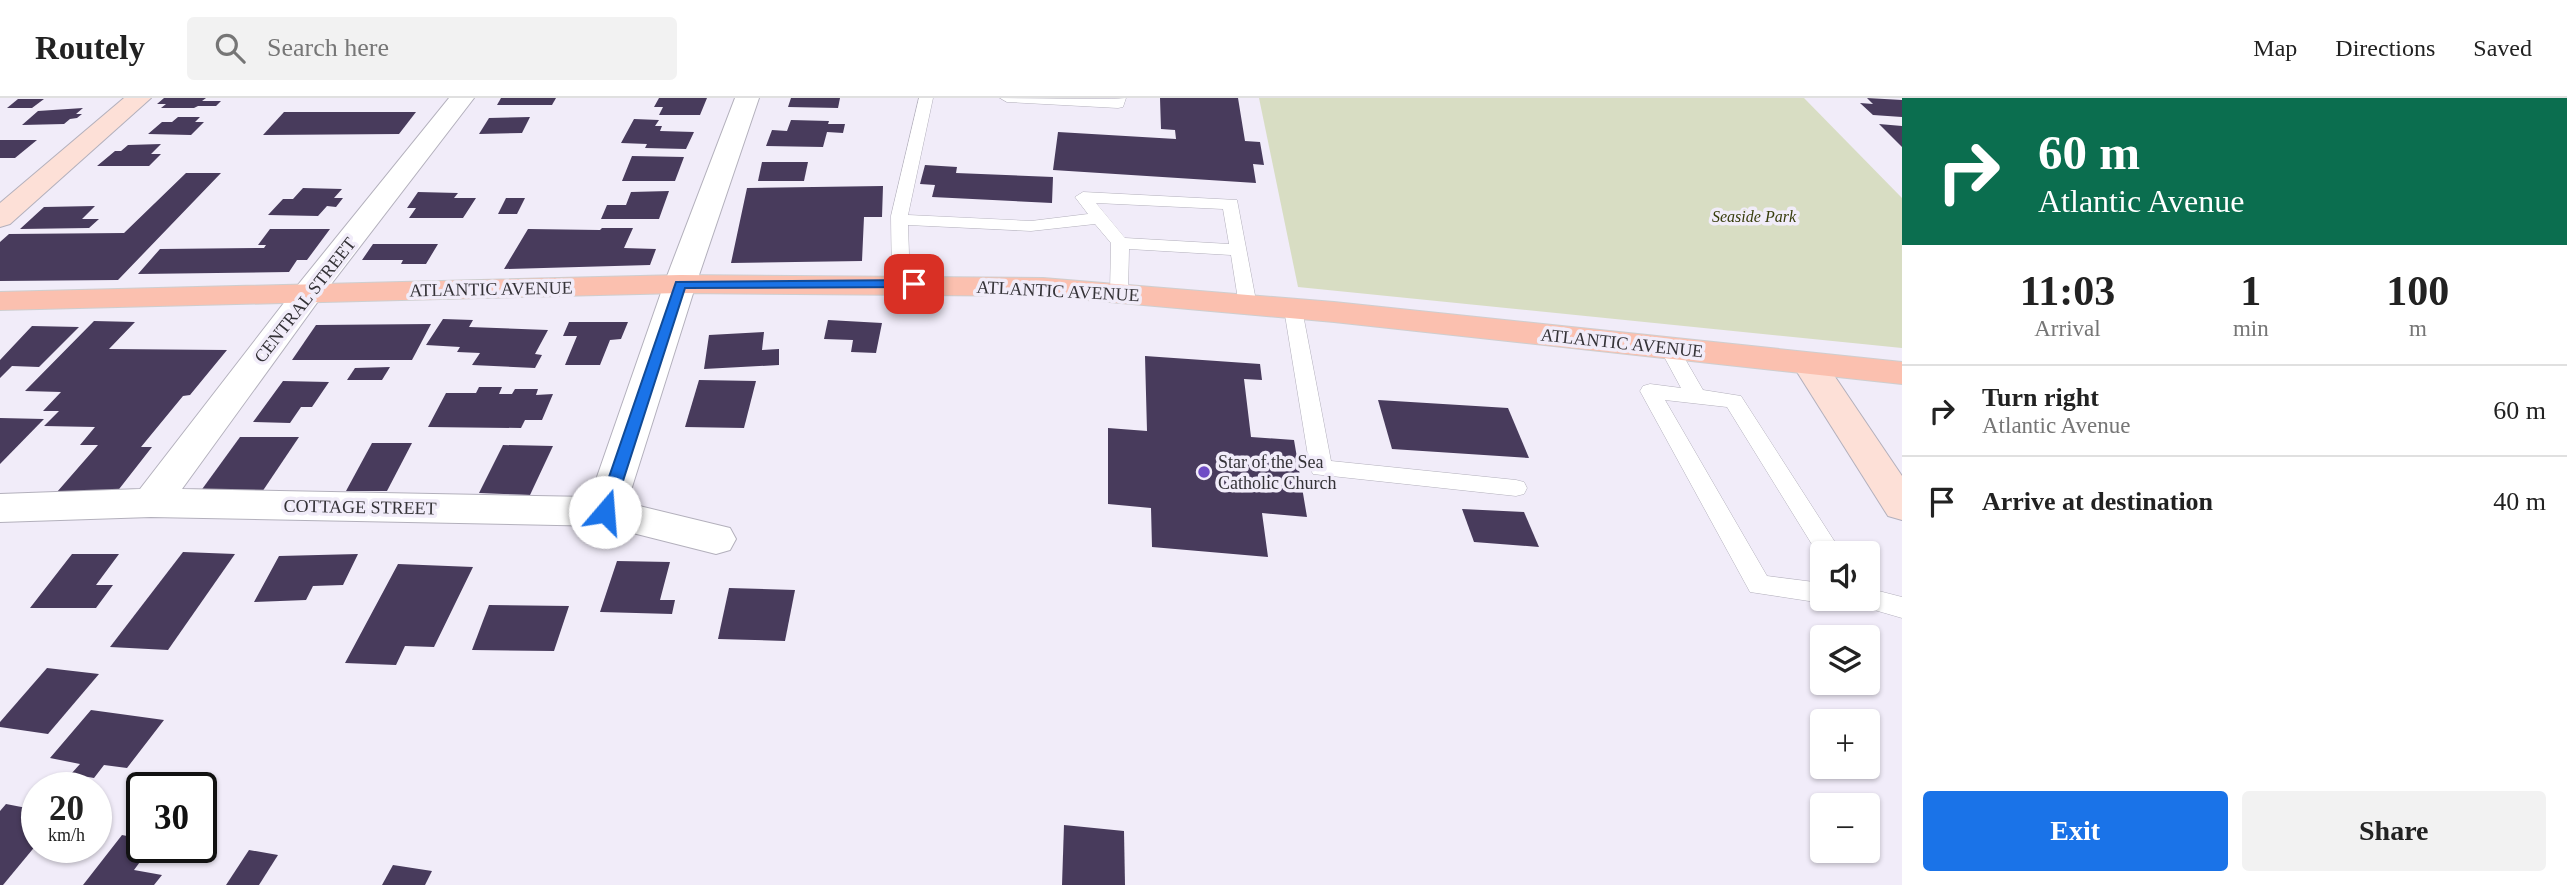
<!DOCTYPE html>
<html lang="en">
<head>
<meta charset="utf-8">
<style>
  body { margin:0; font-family:Georgia,serif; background:#f2f2f2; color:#222; height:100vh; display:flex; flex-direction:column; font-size:26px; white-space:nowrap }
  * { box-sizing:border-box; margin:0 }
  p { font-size:23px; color:#767676 }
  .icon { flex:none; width:38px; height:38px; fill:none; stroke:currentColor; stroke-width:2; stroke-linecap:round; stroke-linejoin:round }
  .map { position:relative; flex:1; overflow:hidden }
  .sheet { display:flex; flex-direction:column; background:#fff; width:665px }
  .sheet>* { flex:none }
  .guide { background:#0b6e4f; color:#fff; overflow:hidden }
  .buttons { position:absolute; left:1810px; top:443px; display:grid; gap:14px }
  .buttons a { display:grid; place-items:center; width:70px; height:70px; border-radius:7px; background:#fff; box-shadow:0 2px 5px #0004; font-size:35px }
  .speed { position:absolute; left:21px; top:674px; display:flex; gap:14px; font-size:35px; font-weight:700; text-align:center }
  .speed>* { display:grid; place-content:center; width:91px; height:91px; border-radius:50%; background:#fff; box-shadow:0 2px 5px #0004; line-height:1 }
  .speed small { font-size:18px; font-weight:400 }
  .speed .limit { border:4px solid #111; border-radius:10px; background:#fff; color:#111 }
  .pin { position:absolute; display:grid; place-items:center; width:60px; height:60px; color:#fff; margin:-30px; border-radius:14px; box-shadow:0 4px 10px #0006 }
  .me { position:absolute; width:77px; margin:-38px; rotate:18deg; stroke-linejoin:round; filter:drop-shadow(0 0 5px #0008) }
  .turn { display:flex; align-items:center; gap:24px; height:147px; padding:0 21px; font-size:32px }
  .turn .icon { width:91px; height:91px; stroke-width:2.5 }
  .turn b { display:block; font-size:49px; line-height:60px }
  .eta { display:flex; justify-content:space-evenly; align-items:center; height:119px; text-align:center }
  .eta b { font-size:42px; font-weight:700; line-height:49px }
  .button { display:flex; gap:14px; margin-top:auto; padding:14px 21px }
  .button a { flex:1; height:80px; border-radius:7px; background:#1a73e8; color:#fff; font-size:28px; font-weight:700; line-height:80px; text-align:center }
  .button a+a { background:#f2f2f2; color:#222 }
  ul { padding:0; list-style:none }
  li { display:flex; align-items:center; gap:21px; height:91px; padding:0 21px; border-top:2px solid #e0e0e0 }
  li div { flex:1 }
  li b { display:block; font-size:26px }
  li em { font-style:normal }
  header { display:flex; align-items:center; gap:42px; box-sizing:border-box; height:98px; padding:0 35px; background:#fff; border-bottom:2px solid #e0e0e0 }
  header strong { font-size:33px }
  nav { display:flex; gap:38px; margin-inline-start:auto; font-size:24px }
  .search { width:490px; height:63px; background:#f2f2f2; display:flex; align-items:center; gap:18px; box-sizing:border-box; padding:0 24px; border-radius:7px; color:#767676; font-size:26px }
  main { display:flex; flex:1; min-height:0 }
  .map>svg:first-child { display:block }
  .green { fill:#d8ddc3 }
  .building { fill:#483b5c }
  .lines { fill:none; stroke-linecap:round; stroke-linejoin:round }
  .lane-casing { stroke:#b3b0bc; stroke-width:1 }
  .street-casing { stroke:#b3b0bc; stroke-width:2 }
  .secondary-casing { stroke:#b3b0bc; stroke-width:2 }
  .primary-casing { stroke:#cececf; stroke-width:2 }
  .lane { fill:#fff; fill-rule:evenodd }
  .street { fill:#fff; fill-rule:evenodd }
  .secondary { fill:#fde0d7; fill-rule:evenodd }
  .primary { fill:#fbc0af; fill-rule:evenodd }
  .route { fill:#1a73e8; stroke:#114b97; stroke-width:2 }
  .poi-dot { fill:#6f4cc5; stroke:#f1ecf9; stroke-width:2.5 }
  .labels { text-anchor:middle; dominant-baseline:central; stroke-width:7; stroke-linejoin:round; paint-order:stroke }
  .far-park-label { font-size:16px; font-style:italic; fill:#373d0c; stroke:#f1ecf9 }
  .street-label { font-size:18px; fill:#343237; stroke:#f1ecf9 }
  .poi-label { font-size:18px; fill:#343237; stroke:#f1ecf9; text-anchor:start }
</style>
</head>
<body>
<header>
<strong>Routely</strong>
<div class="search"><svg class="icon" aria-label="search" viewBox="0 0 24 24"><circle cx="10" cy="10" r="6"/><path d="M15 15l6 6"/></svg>Search here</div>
<nav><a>Map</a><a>Directions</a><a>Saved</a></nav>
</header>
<main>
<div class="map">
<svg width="1902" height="787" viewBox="0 0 1902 787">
  <rect width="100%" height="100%" fill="#f1ecf9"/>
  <path class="green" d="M1259,0H1804L1902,100V250L1298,189Z"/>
  <g class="building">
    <path d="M164,0H206L202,3H221L216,8H198L194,10H161L166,6H157Z"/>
    <path d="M501,0H556L552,7H497Z"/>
    <path d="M659,0H707L700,17H659L663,9H654Z"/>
    <path d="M791,0H840L838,10L788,9Z"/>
    <path d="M1160,0H1238L1245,43L1260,44L1264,67L1253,66L1256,85L1053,72L1058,34L1176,41L1175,32L1161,31Z"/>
    <path d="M1867,0L1902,2V19L1873,17L1860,5L1873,6Z"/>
    <path d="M18,1H44L32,10H7Z"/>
    <path d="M83,10L76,16H82L77,20L70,21L64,26L22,27L38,13Z"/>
    <path d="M284,14H416L399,36L263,37Z"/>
    <path d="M178,19H200L195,24H204L191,37L148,36L162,24H172Z"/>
    <path d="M530,19L522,35L479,36L489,20Z"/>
    <path d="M634,21L659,22L655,28H662L660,33L694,34L686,51L645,50L647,46L621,45Z"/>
    <path d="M791,22L829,23L828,26H845L843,35L827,34L823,49L766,48L772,32L787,33Z"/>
    <path d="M1879,26L1902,28V49Z"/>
    <path d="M0,42H37L15,60H0Z"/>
    <path d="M161,46L151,56H161L149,68H97L115,53H121L128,47Z"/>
    <path d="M632,58L684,59L675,83H622Z"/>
    <path d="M762,64H808L804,83H758Z"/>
    <path d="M925,67L957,69L956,75L1053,79L1052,105L932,99L935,87L920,86Z"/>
    <path d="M186,75H221L118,182L0,183V144L9,136L124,135Z"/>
    <path d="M883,88L882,119H864L862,163L731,165L747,90Z"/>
    <path d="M303,90L342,91L334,100H343L336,109L327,108L318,118L268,117L283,101H293Z"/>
    <path d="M669,93L659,121H601L607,107H626L631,94Z"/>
    <path d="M418,94L458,95L454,100H476L463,120H409L416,110H407Z"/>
    <path d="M506,100H525L517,116H498Z"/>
    <path d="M95,108L82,121H99L89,130L20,131L44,109Z"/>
    <path d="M602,130H633L624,150L656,151L650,167L504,171L528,131L600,132Z"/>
    <path d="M270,131H330L307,162H297L289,174L138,176L160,151L264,150L266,147H258Z"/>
    <path d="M373,146H438L426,166H401L403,162H362Z"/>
    <path d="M443,221L473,222L469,229L548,232L535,256L542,257L535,270L472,267L480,255L457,254L460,249L426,247Z"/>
    <path d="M828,222L882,225L876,255L851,254L853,242L824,241Z"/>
    <path d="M94,223L135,224L109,251L227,252L190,297L183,298L141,349H152L116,395L57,394L98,347H80L95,329L44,328L59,313H43L61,294L25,293Z"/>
    <path d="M569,224H628L621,241L610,242L600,267H565L577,238H563Z"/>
    <path d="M431,226L412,262H292L316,227Z"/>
    <path d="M32,228L79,229L39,269L12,268L0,280V262Z"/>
    <path d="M764,234L762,252L779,251V267L704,271L709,237Z"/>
    <path d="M1145,258L1260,266L1262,282L1244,281L1251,339L1294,342L1307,419L1262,415L1268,459L1152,449L1151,410L1108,406V330L1147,333Z"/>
    <path d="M390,269L382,282H347L355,270Z"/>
    <path d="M699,282L756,283L744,330L685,329Z"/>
    <path d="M283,283L329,284L312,309H301L290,325L253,324Z"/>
    <path d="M479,289H502L499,296H512L515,291H538L536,297L553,296L542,322H525L521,330L428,329L446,295H476Z"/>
    <path d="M1378,302L1508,310L1529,360L1392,351Z"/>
    <path d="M0,320L44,321L0,366Z"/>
    <path d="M240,339H299L262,394H200Z"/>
    <path d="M372,345H412L387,393H346Z"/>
    <path d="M503,347L553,348L530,397L479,395Z"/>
    <path d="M1462,411L1524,414L1539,449L1474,444Z"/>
    <path d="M183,454L235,456L168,552L110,549Z"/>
    <path d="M72,456H119L96,487H113L96,510H30Z"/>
    <path d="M358,456L343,487L313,488L306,502L254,504L279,458Z"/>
    <path d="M617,463L670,464L660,502H675L672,516L600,514Z"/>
    <path d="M398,466L473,469L434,549L405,548L396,567L345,565Z"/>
    <path d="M729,490L795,492L785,543L718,541Z"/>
    <path d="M489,507L569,508L554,553L472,552Z"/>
    <path d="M47,570L99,576L48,636L0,629V624Z"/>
    <path d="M91,612L164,622L127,670L104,667L94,680L71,676L80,666L50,660Z"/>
    <path d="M6,706L37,712V746L3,787H0V713Z"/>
    <path d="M1064,727L1124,733L1125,787H1062Z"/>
    <path d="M122,737L142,741V749H151L134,772L162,777L154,787H83Z"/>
    <path d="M249,752L278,757L259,787H226Z"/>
    <path d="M393,767L432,773L425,787H382Z"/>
  </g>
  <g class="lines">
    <defs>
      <g id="lane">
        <path d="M919,0H933L908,117L1031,123L1088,116L1075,99L1083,94L1237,102L1257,208L1248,214L1239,208L1231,157L1129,151L1128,195L1126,199H1112L1110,195L1111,145L1095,126L1031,133L908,127L910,186L907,190H895L892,186L891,118ZM1096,105L1223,111L1229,146L1125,140Z"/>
        <path d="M1000,0L1112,1L1126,0L1123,9L1118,10L1007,4Z"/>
        <path d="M1293,205L1302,211L1331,363L1516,382L1524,384L1527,390L1524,396L1516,398L1313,376L1310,370L1284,211Z"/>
        <path d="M1670,245L1677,247L1703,292L1741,298L1842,455H1822L1821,461L1727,309L1665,302L1767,478L1822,485V500L1831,502L1822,505L1750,494L1640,293L1643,288L1650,286L1681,290L1660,251L1663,247Z"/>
        <path d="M1867,490L1902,499V520L1857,507L1854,500H1867Z"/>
      </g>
      <path id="street" d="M449,0H474L319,202L182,391L590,399L664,186L735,0H759L696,186L627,405L730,430L736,441L730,452L716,456L605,428L151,419L0,424V396L140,391L297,188Z"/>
      <g id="secondary">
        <path d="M124,0H151L10,126L0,129V105Z"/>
        <path d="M1809,255L1821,258L1902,378V422L1888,418L1792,266L1797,258Z"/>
      </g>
      <path id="primary" d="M680,177L1043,180L1334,204L1902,264V286L1334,224L1043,198L680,195L0,212V194Z"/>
    </defs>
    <use href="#lane" class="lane-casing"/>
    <use href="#street" class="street-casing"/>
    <use href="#secondary" class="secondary-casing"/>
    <use href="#primary" class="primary-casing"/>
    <use href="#lane" class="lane"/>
    <use href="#street" class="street"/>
    <use href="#secondary" class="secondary"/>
    <use href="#primary" class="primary"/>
  </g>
  <path class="route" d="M914,182L919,183V189L685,190L613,414L605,420L600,418L597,414L676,184Z"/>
  <circle class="poi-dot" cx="1204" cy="374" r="7"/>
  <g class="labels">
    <g class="far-park-label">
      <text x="1754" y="118">Seaside Park</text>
    </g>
    <g class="street-label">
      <text transform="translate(491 191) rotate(-1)">ATLANTIC AVENUE</text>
      <text transform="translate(1058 193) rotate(3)">ATLANTIC AVENUE</text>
      <text transform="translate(305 202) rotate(-52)">CENTRAL STREET</text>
      <text transform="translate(1622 245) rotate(6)">ATLANTIC AVENUE</text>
      <text transform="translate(360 409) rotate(1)">COTTAGE STREET</text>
    </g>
    <g class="poi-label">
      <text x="1218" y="364">Star of the Sea<tspan x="1218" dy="21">Catholic Church</tspan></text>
    </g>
  </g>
</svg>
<div class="buttons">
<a><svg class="icon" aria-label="sound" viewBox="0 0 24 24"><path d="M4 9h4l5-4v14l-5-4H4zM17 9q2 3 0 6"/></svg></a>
<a><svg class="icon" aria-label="layers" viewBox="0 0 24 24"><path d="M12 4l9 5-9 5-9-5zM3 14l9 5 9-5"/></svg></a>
<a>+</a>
<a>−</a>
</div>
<div class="speed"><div>20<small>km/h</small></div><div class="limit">30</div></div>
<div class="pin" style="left:914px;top:186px;background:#d93025"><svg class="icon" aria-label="arrive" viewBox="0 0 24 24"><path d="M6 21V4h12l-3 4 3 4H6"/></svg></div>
<svg class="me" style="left:605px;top:414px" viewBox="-20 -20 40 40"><circle r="19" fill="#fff"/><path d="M0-13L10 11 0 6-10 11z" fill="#1a73e8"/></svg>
</div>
<section class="sheet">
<div class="guide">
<div class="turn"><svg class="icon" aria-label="right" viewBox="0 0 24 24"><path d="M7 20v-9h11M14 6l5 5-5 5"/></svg><div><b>60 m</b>Atlantic Avenue</div></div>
</div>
<div class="eta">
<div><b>11:03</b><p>Arrival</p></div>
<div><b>1</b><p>min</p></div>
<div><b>100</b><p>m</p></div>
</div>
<ul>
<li><svg class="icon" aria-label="right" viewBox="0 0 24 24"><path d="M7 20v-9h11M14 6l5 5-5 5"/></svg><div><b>Turn right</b><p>Atlantic Avenue</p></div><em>60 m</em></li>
<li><svg class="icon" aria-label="arrive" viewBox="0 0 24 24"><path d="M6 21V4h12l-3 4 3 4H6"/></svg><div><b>Arrive at destination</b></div><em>40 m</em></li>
</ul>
<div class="button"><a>Exit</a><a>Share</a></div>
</section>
</main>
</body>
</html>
